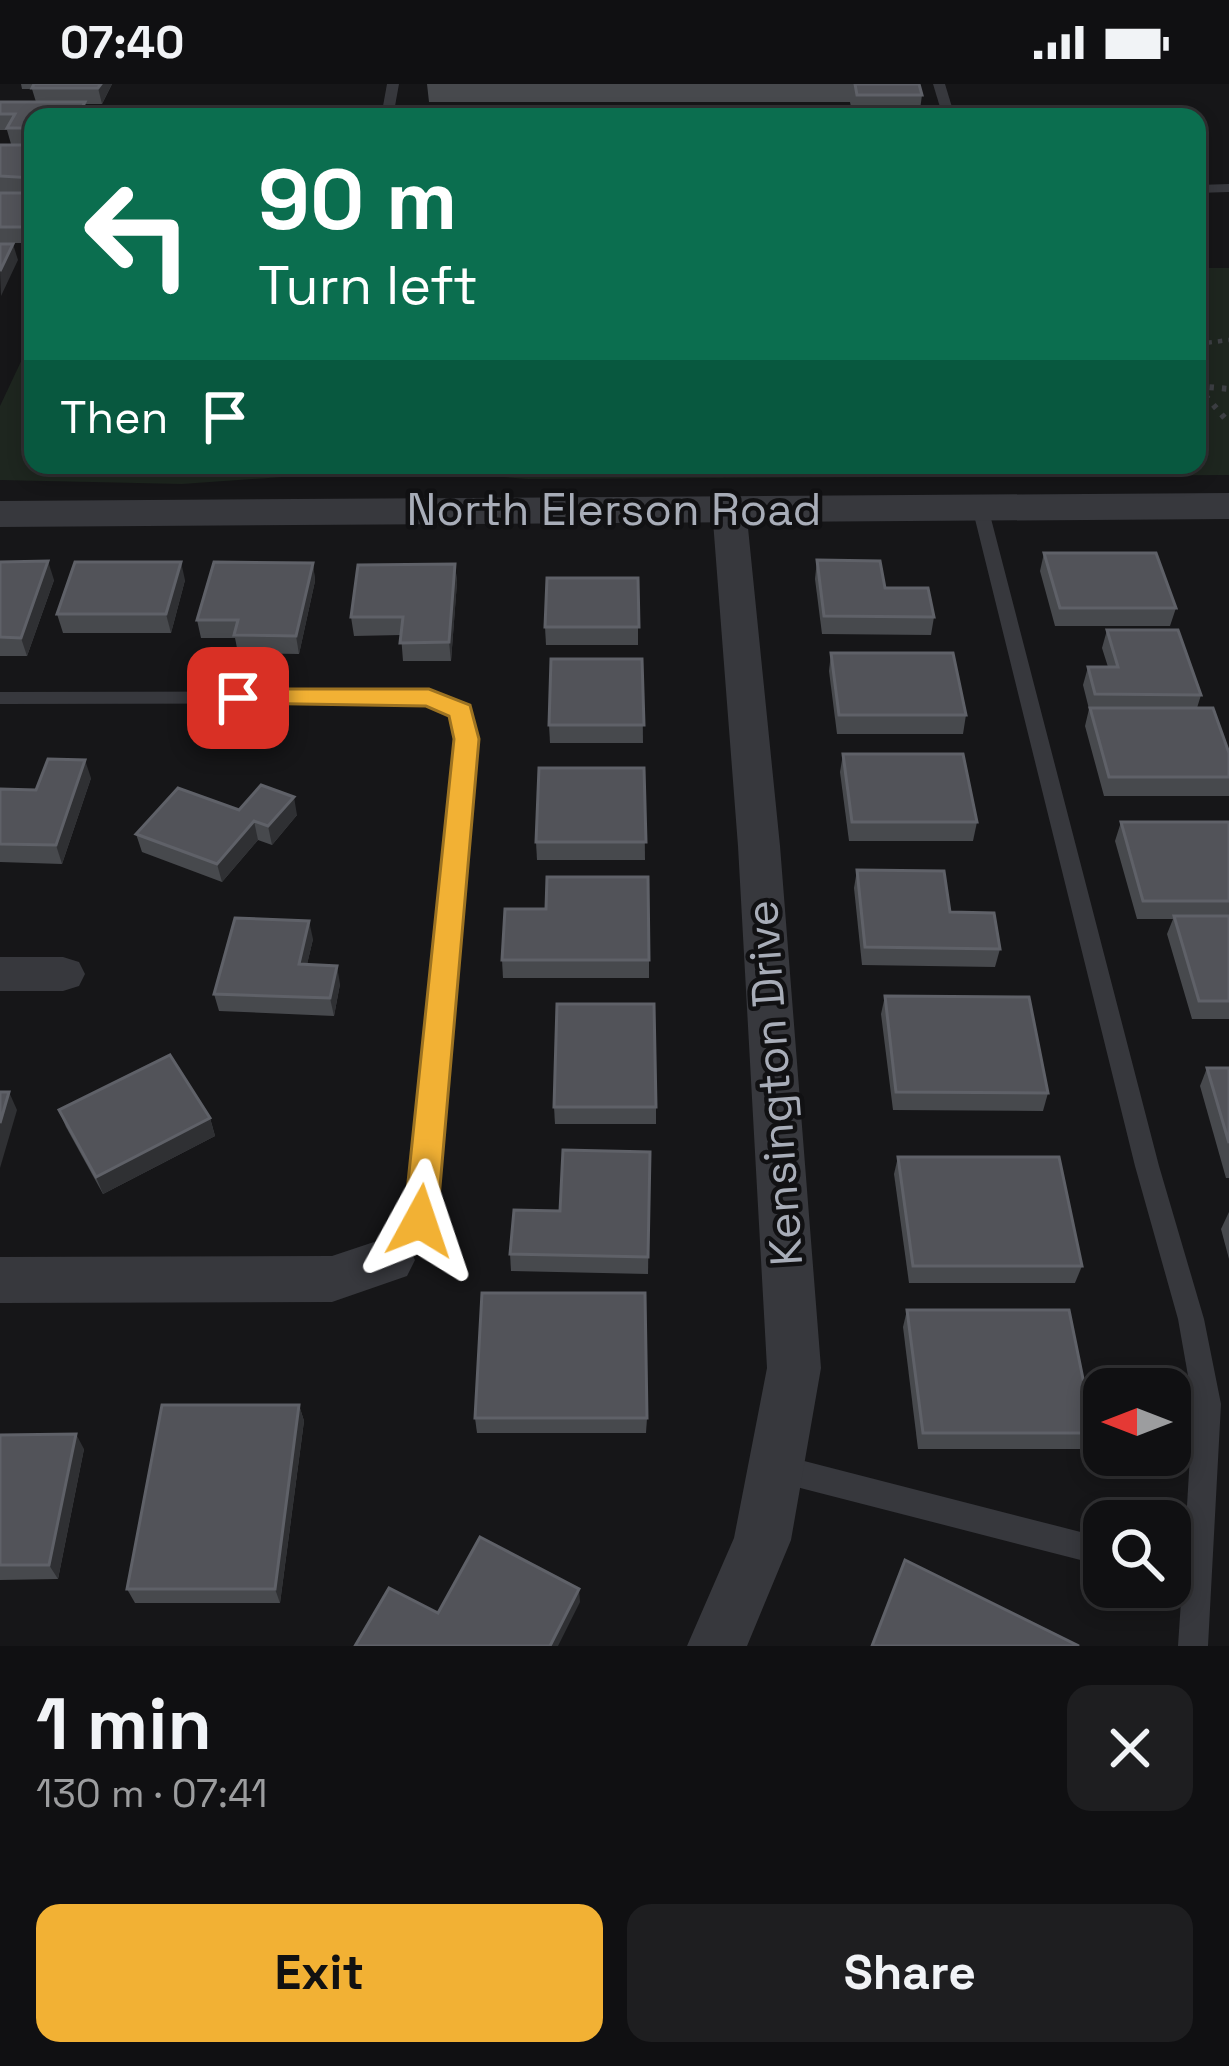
<!DOCTYPE html>
<html lang="en">
<head>
<meta charset="utf-8">
<style>
  body { margin:0; font-family:"Space Grotesk",sans-serif; background:#1e1e20; color:#f1f3f6; height:100vh; display:flex; flex-direction:column; font-size:45px; white-space:nowrap }
  * { box-sizing:border-box; margin:0 }
  p { font-size:39px; color:#9c9d9f }
  .icon { flex:none; width:66px; height:66px; fill:none; stroke:currentColor; stroke-width:2; stroke-linecap:round; stroke-linejoin:round }
  .map { position:relative; height:1562px; overflow:hidden }
  .panel { display:flex; flex-direction:column; background:#101012; flex:1 }
  .panel>* { flex:none }
  .guide { position:absolute; left:24px; top:24px; width:1182px; height:366px; border-radius:24px; box-shadow:0 6px 18px #0003,0 0 0 3px #303032; background:#0b6e4f; color:#fff; overflow:hidden }
  .needle { width:78px; rotate:270deg }
  .tools { position:absolute; left:1083px; top:1284px; display:grid; gap:24px }
  .tools a { display:grid; place-items:center; width:108px; height:108px; border-radius:24px; background:#101012; box-shadow:0 6px 18px #0003,0 0 0 3px #303032; font-size:60px }
  .pin { position:absolute; display:grid; place-items:center; width:102px; height:102px; color:#fff; margin:-51px; border-radius:24px; box-shadow:0 6px 18px #0006 }
  .me { position:absolute; width:132px; margin:-66px; rotate:5deg; stroke-linejoin:round; filter:drop-shadow(0 0 9px #0008) }
  .turn { display:flex; align-items:center; gap:42px; height:252px; padding:0 36px; font-size:54px }
  .turn .icon { width:156px; height:156px; stroke-width:2.5 }
  .turn b { display:block; font-size:84px; line-height:102px }
  .then { display:flex; align-items:center; height:114px; padding:0 36px; background:#0003; gap:24px; font-size:45px }
  .round { display:grid; place-items:center; flex:none; width:126px; height:126px; border-radius:24px; background:#1e1e20 }
  .head { display:flex; align-items:center; justify-content:space-between; height:204px; padding:0 36px }
  h1 { font-size:72px; font-weight:700; line-height:90px }
  .primary-button { display:flex; gap:24px; margin-top:auto; padding:24px 36px }
  .primary-button a { flex:1; height:138px; border-radius:24px; background:#f2b134; color:#111; font-size:48px; font-weight:700; line-height:138px; text-align:center }
  .primary-button a+a { background:#1e1e20; color:#f1f3f6 }
  .status { display:flex; justify-content:space-between; align-items:center; height:84px; padding:0 60px; background:#101012; direction:ltr }
  .status svg { height:33px; fill:currentColor }
  .map>svg:first-child { display:block }
  .green { fill:#1e261f }
  .lines { fill:none; stroke-linecap:round; stroke-linejoin:round }
  .path-far1 { stroke:#3d3f44; stroke-width:4.5; stroke-dasharray:4.5 6; stroke-linecap:butt }
  .path { stroke:#3d3f44; stroke-width:6; stroke-dasharray:4.5 8; stroke-linecap:butt }
  .service { fill:#37383d; fill-rule:evenodd }
  .minor { fill:#37383d; fill-rule:evenodd }
  .tertiary { fill:#37383d; fill-rule:evenodd }
  .wall { fill:#47494d }
  .shaded-wall { fill:#2f3033 }
  .building { fill:#525359; stroke:#5f6168; stroke-width:3 }
  .route { fill:#f2b134; stroke:#9d7322; stroke-width:3 }
  .labels { text-anchor:middle; dominant-baseline:central; stroke-width:9; stroke-linejoin:round; paint-order:stroke }
  .street-label { font-size:45px; fill:#a8adb8; stroke:#111113 }
</style>
</head>
<body>
<div class="status"><b>07:40</b><svg viewBox="0 0 49 12"><path d="M0 12V9h3v3zM5 12V6h3v6zM10 12V3h3v9zM15 12V0h3v12zM26 1h20v11H26zM47 4h2v5h-2z"/></svg></div>
<div class="map">
<svg width="1229" height="1562" viewBox="0 0 1229 1562">
  <rect width="100%" height="100%" fill="#161618"/>
  <path class="green" d="M1197,184H1229V391L528,395L398,385L182,400L0,396V322L33,252V381H1197Z"/>
  <g class="lines">
    <path class="path-far1" d="M1197,260L1229,256"/>
    <g class="path">
      <path d="M1197,302L1229,339"/>
      <path d="M1197,302L1229,305"/>
    </g>
    <g class="service">
      <path d="M387,0H399L393,33H381Z"/>
      <path d="M933,0H945L955,33H943Z"/>
      <path d="M1229,100V108L1197,109V101Z"/>
      <path d="M980,418L988,423L1159,1082L1204,1235L1221,1320L1208,1562H1178L1182,1502L1170,1499V1469L1184,1473L1193,1320L1178,1235L1135,1082L972,423Z"/>
      <path d="M429,607L468,622L477,655L433,1137L398,1184L389,1187L380,1184L376,1176L408,1133L457,655L452,631L426,619L0,620V608Z"/>
      <path d="M777,1370L1104,1454V1482L777,1398L767,1394L763,1384L767,1374Z"/>
    </g>
    <g class="minor">
      <path d="M729,414L741,417L746,424L780,762L821,1284L791,1456L747,1562H687L734,1454L767,1284L738,762L712,424L717,417Z"/>
      <path d="M0,873H63L79,878L85,890L79,902L63,907H0Z"/>
      <path d="M389,1153L407,1160L415,1176L407,1192L332,1218L0,1219V1173L332,1172Z"/>
    </g>
    <path class="tertiary" d="M1229,409V435L0,443V417Z"/>
  </g>
  <g class="wall">
    <path d="M21,0H112L102,20H85L33,33V60H11L7,46H0V18H36L32,5H22Z"/>
    <path d="M427,0H919L922,11L919,33H853L850,18H429Z"/>
    <path d="M0,61H33V159H0V109H15L0,108Z"/>
    <path d="M1044,469L1176,524L1170,542H1055L1040,487Z"/>
    <path d="M817,476L885,504L934,533L931,551L822,550L815,495Z"/>
    <path d="M0,478L54,496L27,572H0Z"/>
    <path d="M313,479L315,497L299,570L238,569L235,554H201L197,536Z"/>
    <path d="M455,480L457,498L451,577H403L401,551L354,552L351,533Z"/>
    <path d="M638,494V561H546L545,543Z"/>
    <path d="M185,496L171,549H63L57,530Z"/>
    <path d="M1107,546L1201,611L1197,624L1229,669V712H1104L1085,642L1089,625L1083,601L1088,583H1108L1102,564Z"/>
    <path d="M831,569L966,631L963,650H837L829,587Z"/>
    <path d="M642,575L643,659H550L549,641Z"/>
    <path d="M843,670L977,738L973,757H849L840,688Z"/>
    <path d="M644,684L645,776H537L536,758Z"/>
    <path d="M91,694L62,780L0,778V705L36,706Z"/>
    <path d="M239,726L297,731L272,761L258,756L222,798L142,768L136,750Z"/>
    <path d="M1121,738H1229V935H1192L1167,850L1173,835H1137L1115,757Z"/>
    <path d="M857,786L950,828L1000,865L995,883L862,881L854,804Z"/>
    <path d="M313,855L307,880L340,900L334,932L219,927L214,910Z"/>
    <path d="M502,876H649V894H503Z"/>
    <path d="M885,912L1048,1009L1043,1027L893,1026L881,930Z"/>
    <path d="M1207,984H1229V1094H1226L1200,1002Z"/>
    <path d="M554,1023H656V1040H555Z"/>
    <path d="M59,1026L210,1034L215,1052L103,1110L66,1043Z"/>
    <path d="M650,1068L648,1190L511,1187L510,1170L560,1127Z"/>
    <path d="M898,1073L1082,1182L1075,1199H909L894,1090Z"/>
    <path d="M1229,1128V1175L1221,1145Z"/>
    <path d="M907,1226L1094,1349L1086,1365H918L903,1243Z"/>
    <path d="M299,1321L304,1337L280,1519H135L127,1505Z"/>
    <path d="M475,1334H647L646,1349H477Z"/>
    <path d="M0,1351L84,1365L58,1495L0,1496Z"/>
  </g>
  <g class="shaded-wall">
    <path d="M101,0H112L102,20L98,4Z"/>
    <path d="M85,18L88,33H77Z"/>
    <path d="M13,160L18,176L1,212L0,187Z"/>
    <path d="M48,477L54,496L27,572L21,554Z"/>
    <path d="M181,478L185,496L171,549L166,530Z"/>
    <path d="M313,479L315,497L299,570L296,552Z"/>
    <path d="M455,480L457,498L451,577L449,558Z"/>
    <path d="M85,676L91,694L62,780L56,761Z"/>
    <path d="M294,713L297,731L272,761L268,742Z"/>
    <path d="M254,737L258,756L222,798L217,780Z"/>
    <path d="M309,837L313,855L303,898L299,880Z"/>
    <path d="M337,882L340,900L334,932L330,914Z"/>
    <path d="M9,1008L17,1026L0,1084V1039Z"/>
    <path d="M210,1034L215,1052L103,1110L96,1093Z"/>
    <path d="M299,1321L304,1337L280,1519L275,1505Z"/>
    <path d="M76,1350L84,1365L58,1495L49,1481Z"/>
    <path d="M579,1505L580,1518L558,1562H550Z"/>
  </g>
  <g class="building">
    <path d="M34,0H101L98,4H32Z"/>
    <path d="M855,0H919L922,11H857Z"/>
    <path d="M0,18H85L77,33H33V44H7L15,30H0Z"/>
    <path d="M0,61H33V94L0,92Z"/>
    <rect x="0" y="109" width="33" height="34"/>
    <path d="M0,160H13L0,187Z"/>
    <path d="M1044,469H1156L1176,524H1060Z"/>
    <path d="M817,476L880,477L885,504H928L934,533L824,532Z"/>
    <path d="M48,477L21,554L0,553V478Z"/>
    <path d="M75,478H181L166,530H57Z"/>
    <path d="M214,478L313,479L296,552L234,551L238,536H197Z"/>
    <path d="M455,480L449,558L400,559L403,533H351L358,481Z"/>
    <path d="M547,494H638L639,543H545Z"/>
    <path d="M1107,546H1178L1201,611L1095,610L1088,583H1118Z"/>
    <path d="M831,569H953L966,631H839Z"/>
    <path d="M551,575H642L644,641H549Z"/>
    <path d="M1090,624H1213L1229,669V693H1109Z"/>
    <path d="M843,670H963L977,738H852Z"/>
    <path d="M48,675L85,676L56,761L0,760V705L36,706Z"/>
    <path d="M539,684H644L646,758H536Z"/>
    <path d="M261,701L294,713L268,742L254,737L217,780L136,750L178,704L239,726Z"/>
    <path d="M1121,738H1229V817H1143Z"/>
    <path d="M857,786L944,787L950,828L994,829L1000,865L865,863Z"/>
    <path d="M547,793H648L649,876H502L505,825H546Z"/>
    <path d="M1174,832H1229V917H1199Z"/>
    <path d="M235,834L309,837L299,880L337,882L330,914L214,910Z"/>
    <path d="M885,912L1029,913L1048,1009L896,1008Z"/>
    <path d="M557,920H654L656,1023H554Z"/>
    <path d="M170,971L210,1034L96,1093L59,1026Z"/>
    <path d="M1207,984H1229V1059Z"/>
    <path d="M0,1008H9L0,1039Z"/>
    <path d="M563,1066L650,1068L648,1173L510,1170L514,1126L560,1127Z"/>
    <path d="M898,1073H1059L1082,1182H913Z"/>
    <path d="M482,1209H645L647,1334H475Z"/>
    <path d="M907,1226H1069L1094,1349H923Z"/>
    <path d="M162,1321H299L275,1505H127Z"/>
    <path d="M76,1350L49,1481H0V1351Z"/>
    <path d="M480,1453L579,1505L550,1562H355L389,1504L438,1529Z"/>
    <path d="M905,1476L1079,1562H872Z"/>
  </g>
  <path class="route" d="M238,605H429L470,621L479,655L437,1137L432,1147L420,1151L409,1147L404,1137L454,655L449,632L426,622L230,619L226,614Z"/>
  <g class="labels">
    <g class="street-label">
      <text x="614" y="425">North Elerson Road</text>
      <text transform="translate(774 999) rotate(-94)">Kensington Drive</text>
    </g>
  </g>
</svg>
<div class="tools">
<a><svg class="needle" viewBox="-14 -14 28 28"><path d="M0-13l5 13h-10z" fill="#e53935"/><path d="M0 13l5-13h-10z" fill="#9c9d9f"/></svg></a>
<a><svg class="icon" aria-label="search" viewBox="0 0 24 24"><circle cx="10" cy="10" r="6"/><path d="M15 15l6 6"/></svg></a>
</div>
<div class="pin" style="left:238px;top:614px;background:#d93025"><svg class="icon" aria-label="arrive" viewBox="0 0 24 24"><path d="M6 21V4h12l-3 4 3 4H6"/></svg></div>
<svg class="me" style="left:420px;top:1137px" viewBox="-20 -20 40 40"><path d="M0-17L14 15 0 8-14 15z" fill="#f2b134" stroke="#fff" stroke-width="4"/></svg>
<div class="guide">
<div class="turn"><svg class="icon" aria-label="left" viewBox="0 0 24 24"><path d="M17 20v-9H6M10 6l-5 5 5 5"/></svg><div><b>90 m</b>Turn left</div></div>
<div class="then">Then<svg class="icon" aria-label="arrive" viewBox="0 0 24 24"><path d="M6 21V4h12l-3 4 3 4H6"/></svg></div>
</div>
</div>
<section class="panel">
<div class="head"><div><h1>1 min</h1><p>130 m · 07:41</p></div><a class="round"><svg class="icon" aria-label="close" viewBox="0 0 24 24"><path d="M6 6l12 12M18 6L6 18"/></svg></a></div>
<div class="primary-button"><a>Exit</a><a>Share</a></div>
</section>
</body>
</html>
